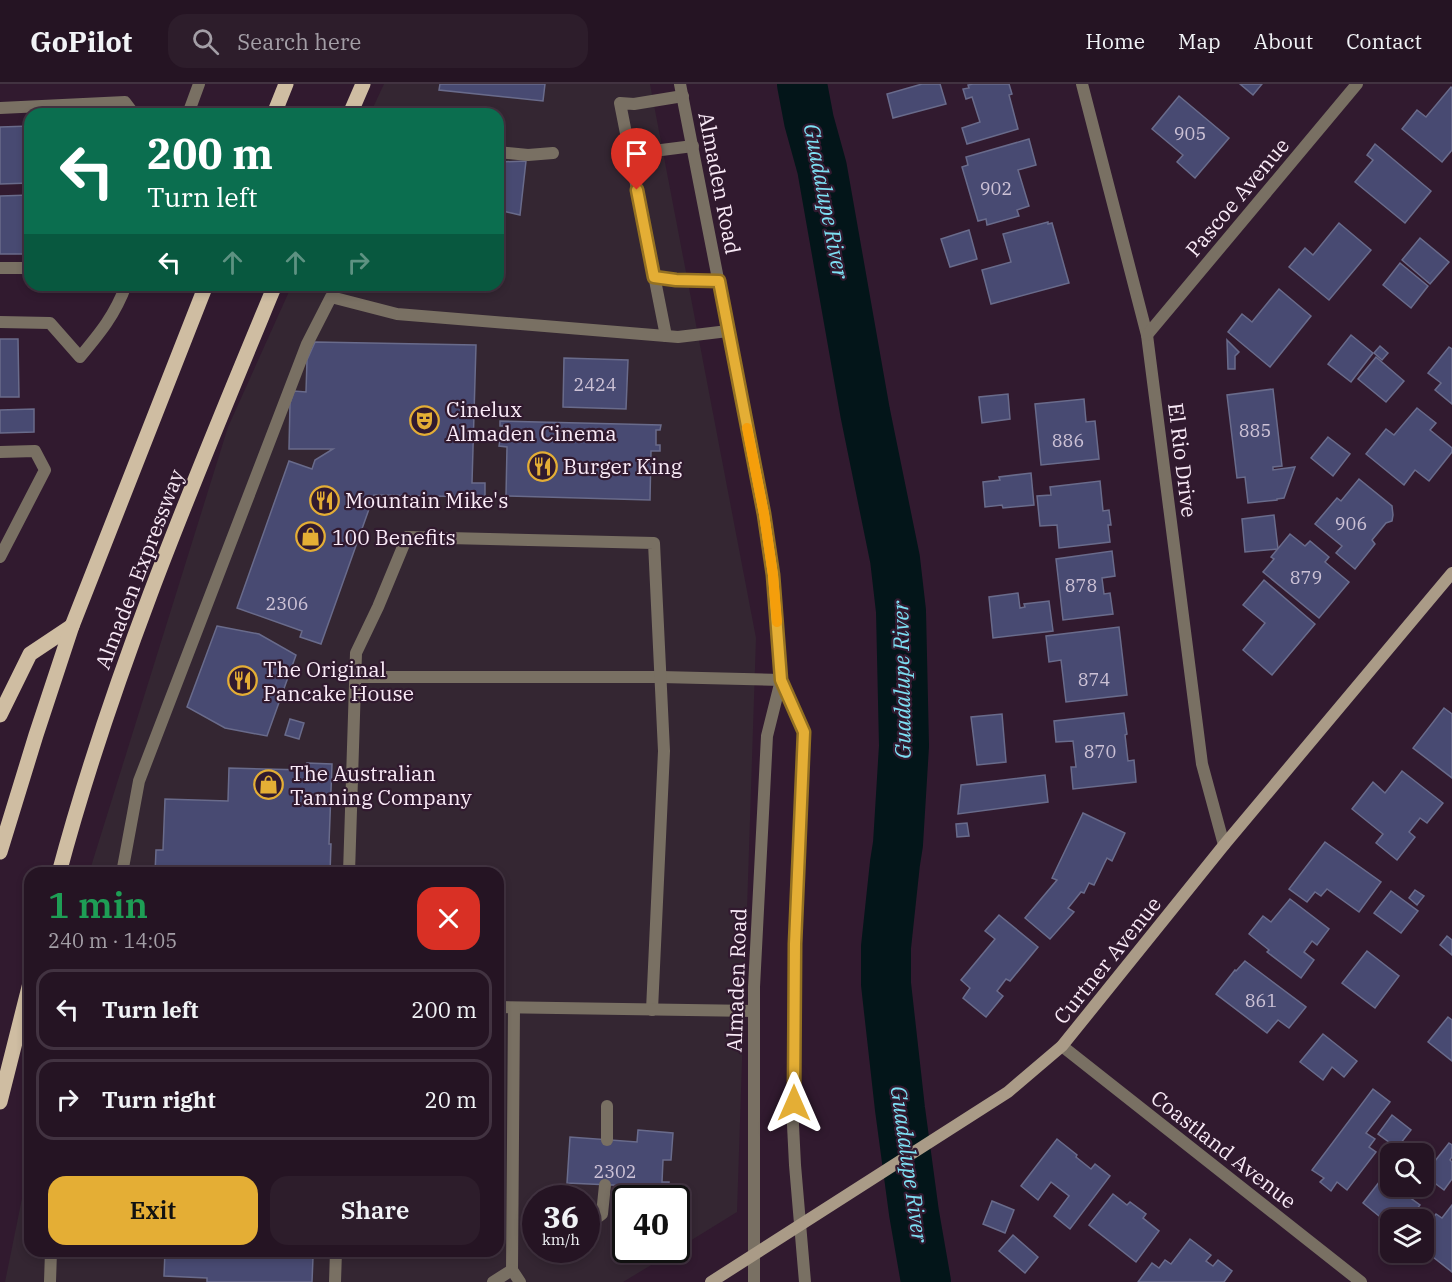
<!DOCTYPE html>
<html lang="en">
<head>
<meta charset="utf-8">
<style>
  body { margin:0; font-family:"IBM Plex Serif",serif; background:#2d1d2b; color:#f1f3f6; height:100vh; display:flex; flex-direction:column; font-size:22px; white-space:nowrap }
  * { box-sizing:border-box; margin:0 }
  p { font-size:20px; color:#a39ea6 }
  .icon { flex:none; width:33px; height:33px; fill:none; stroke:currentColor; stroke-width:2; stroke-linecap:round; stroke-linejoin:round }
  .map { position:relative; flex:1; overflow:hidden }
  .sheet { position:absolute; left:24px; top:783px; width:480px; height:390px; display:flex; flex-direction:column; background:#251423; border-radius:18px; box-shadow:0 3px 9px #0003,0 0 0 2px #423341 }
  .sheet>* { flex:none }
  .banner { position:absolute; left:24px; top:24px; width:480px; height:183px; border-radius:18px; box-shadow:0 3px 9px #0003,0 0 0 2px #423341; background:#0b6e4f; color:#fff; overflow:hidden }
  .tools { position:absolute; left:1380px; top:1059px; display:grid; gap:12px }
  .tools a { display:grid; place-items:center; width:54px; height:54px; border-radius:12px; background:#251423; box-shadow:0 3px 9px #0003,0 0 0 2px #423341; font-size:30px }
  .speed { position:absolute; left:522px; top:1101px; display:flex; gap:12px; font-size:30px; font-weight:700; text-align:center }
  .speed>* { display:grid; place-content:center; width:78px; height:78px; border-radius:50%; background:#251423; box-shadow:0 3px 9px #0003,0 0 0 2px #423341; line-height:1 }
  .speed small { font-size:15px; font-weight:400 }
  .speed .limit { border:3px solid #111; border-radius:9px; background:#fff; color:#111 }
  .pin { position:absolute; display:grid; place-items:center; width:51px; height:51px; color:#fff; margin:-62px -26px; border-radius:50% 50% 50% 0; rotate:-45deg; box-shadow:0 0 6px #0007 }
  .pin .icon { rotate:45deg }
  .me { position:absolute; width:66px; margin:-33px; rotate:0deg; stroke-linejoin:round; filter:drop-shadow(0 0 4px #0008) }
  .turn { display:flex; align-items:center; gap:21px; height:126px; padding:0 24px; font-size:27px }
  .turn .icon { width:78px; height:78px; stroke-width:2.5 }
  .turn b { display:block; font-size:42px; line-height:51px }
  .lanes { display:flex; align-items:center; height:57px; padding:0 24px; background:#0003; justify-content:center; gap:30px; direction:ltr }
  .lanes .off { opacity:.35 }
  .round { display:grid; place-items:center; flex:none; width:63px; height:63px; border-radius:18px; background:#2d1d2b }
  .overview { display:flex; align-items:center; justify-content:space-between; height:102px; padding:0 24px }
  h1 { font-size:36px; font-weight:600; line-height:45px; color:#1e9e55 }
  .primary-button { display:flex; gap:12px; margin-top:auto; padding:12px 24px }
  .primary-button a { flex:1; height:69px; border-radius:18px; background:#e4ae35; color:#111; font-size:24px; font-weight:600; line-height:69px; text-align:center }
  .primary-button a+a { background:#2d1d2b; color:#f1f3f6 }
  ul { padding:0; list-style:none }
  li { display:flex; align-items:center; gap:18px; height:81px; margin:0 12px 9px; padding:0 12px; border:3px solid #423341; border-radius:18px }
  li div { flex:1 }
  li b { display:block; font-size:22px }
  li em { font-style:normal }
  header { display:flex; align-items:center; gap:36px; box-sizing:border-box; height:84px; padding:0 30px; background:#251423; border-bottom:2px solid #423341 }
  header strong { font-size:28px }
  nav { display:flex; gap:33px; margin-inline-start:auto; font-size:21px }
  .search { width:420px; height:54px; background:#2d1d2b; display:flex; align-items:center; gap:15px; box-sizing:border-box; padding:0 21px; border-radius:18px; color:#a39ea6; font-size:22px }
  .map>svg:first-child { display:block }
  .commercial { fill:#342632; fill-rule:evenodd }
  .lines { fill:none; stroke-linecap:round; stroke-linejoin:round }
  .river { stroke:#031519; stroke-width:50 }
  .building { fill:#484a72; stroke:#696b8b; stroke-width:1.5 }
  .service { stroke:#797063; stroke-width:12 }
  .minor { stroke:#797063; stroke-width:12 }
  .tertiary { stroke:#797063; stroke-width:12 }
  .secondary { stroke:#aa9b87; stroke-width:12 }
  .primary { stroke:#cfbda2; stroke-width:15 }
  .route-casing { stroke:#947122; stroke-width:15 }
  .route { stroke:#e4ae35; stroke-width:10 }
  .slow { stroke:#f59e0b; stroke-width:10 }
  .labels { text-anchor:middle; dominant-baseline:central; stroke-width:4.5; stroke-linejoin:round; paint-order:stroke }
  .number-label { font-size:18px; fill:#cdc2d6 }
  .street-label { font-size:21px; fill:#f9eaf7; stroke:#311a2f }
  .poi-label { font-size:21px; fill:#f9eaf7; stroke:#311a2f; text-anchor:start }
  .water-label { font-size:22px; font-style:italic; fill:#7ee0f4; stroke:#311a2f }
</style>
</head>
<body>
<header>
<strong>GoPilot</strong>
<div class="search"><svg class="icon" aria-label="search" viewBox="0 0 24 24"><circle cx="10" cy="10" r="6"/><path d="M15 15l6 6"/></svg>Search here</div>
<nav><a>Home</a><a>Map</a><a>About</a><a>Contact</a></nav>
</header>
<div class="map">
<svg width="1452" height="1198" viewBox="0 0 1452 1198">
  <rect width="100%" height="100%" fill="#311a2f"/>
  <path class="commercial" d="M384,0H650L756,554L737,1128L677,1165L676,1114H626V1166H676L623,1198H5L30,1075V1167H498V789H89L228,343L292,201H498V30H370ZM536,1114H586V1166H536Z"/>
  <g class="lines">
    <path class="river" d="M802,0L809,37L822,84L865,328L895,475L901,527L904,662L898,760L895,779L886,863V900L900,1025L914,1129L926,1198"/>
  </g>
  <g class="building">
    <path d="M440,0H545L543,17L439,6Z"/>
    <path d="M922,0H940L946,20L893,34L887,10Z"/>
    <path d="M973,0H1009L1012,10L1009,11L1018,45L967,60L962,44L980,38L972,13L966,15L963,5L969,4L968,1Z"/>
    <path d="M1240,0H1262L1253,11Z"/>
    <path d="M1451,3L1452,4V66L1442,78L1402,45L1417,26L1426,33Z"/>
    <path d="M1179,12L1229,54L1195,94L1177,78L1183,71L1152,45Z"/>
    <path d="M30,42V99L0,100V43Z"/>
    <path d="M1029,55L1036,81L1018,86L1029,122L1017,126L1019,132L987,141L986,135L978,137L962,83L968,81L966,73Z"/>
    <path d="M1375,60L1431,107L1405,139L1355,98L1373,76L1367,71Z"/>
    <path d="M526,77L520,131L498,126V78Z"/>
    <path d="M30,111V170H0V112Z"/>
    <path d="M1048,138V140L1052,139L1069,199L991,220L982,186L1011,178L1003,150Z"/>
    <path d="M1339,139L1371,166L1329,216L1289,183L1305,164L1313,171Z"/>
    <path d="M969,146L977,175L950,183L941,155Z"/>
    <path d="M1420,154L1449,178L1430,200L1402,176Z"/>
    <path d="M1400,179L1428,202L1411,224L1383,201Z"/>
    <path d="M1279,205L1311,232L1270,283L1228,248L1242,230L1252,238Z"/>
    <path d="M1351,251L1373,269L1351,298L1328,280Z"/>
    <path d="M0,255H18L19,313H0Z"/>
    <path d="M1227,256L1239,268L1235,272V285H1228Z"/>
    <path d="M315,258L476,261L472,399H485V413L374,411L321,560L300,553L302,547L237,524L289,377L312,385L315,376L333,365H289L290,319L294,307L306,308L307,276Z"/>
    <path d="M1380,262L1388,269L1382,276L1374,269Z"/>
    <path d="M1449,263L1452,265V320L1435,306L1441,299L1428,289Z"/>
    <path d="M1376,273L1404,297L1386,318L1358,295Z"/>
    <path d="M564,274L628,276L626,325L563,323Z"/>
    <path d="M1273,305L1282,382L1273,383V386L1295,383L1284,414L1277,415V416L1248,419L1245,393L1237,394L1227,311Z"/>
    <path d="M1008,310L1010,335L982,339L979,313Z"/>
    <path d="M1084,315L1086,338L1095,337L1099,375L1041,381L1035,320Z"/>
    <path d="M1417,324L1436,339L1430,346L1452,364V368L1429,397L1415,386L1404,401L1366,370L1386,345L1394,351Z"/>
    <path d="M34,325V348L0,349V326Z"/>
    <path d="M500,337L661,341L660,346H656V361H660V367H651L650,416L506,412L507,363L499,362L500,356H504V342H500Z"/>
    <path d="M1328,353L1350,370L1333,392L1311,374Z"/>
    <path d="M1031,389L1034,421L1003,424L1002,421L985,423L983,398L1000,396L999,393Z"/>
    <path d="M1359,395L1392,422L1393,431L1392,437L1386,439L1372,456L1375,460L1355,485L1336,469L1342,462L1315,440L1337,414L1341,417Z"/>
    <path d="M1100,397L1103,427L1109,426L1111,441H1108L1110,458L1059,464L1057,441L1040,442L1037,412L1051,411L1050,403Z"/>
    <path d="M1274,431L1278,465L1245,468L1242,435Z"/>
    <path d="M1290,450L1305,462L1310,457L1329,473L1325,478L1349,498L1319,534L1263,488L1274,475L1271,473Z"/>
    <path d="M1112,467L1115,492L1102,494L1104,510L1110,509L1113,530L1063,536L1056,475Z"/>
    <path d="M1264,496L1315,540L1272,591L1243,566L1265,539L1243,521Z"/>
    <path d="M1018,509L1020,524L1025,523L1024,520L1049,517L1053,547L993,554L989,513Z"/>
    <path d="M217,542L259,550L296,571L267,652L225,644L187,623Z"/>
    <path d="M1119,543L1127,611L1066,618L1061,576L1049,578L1046,552Z"/>
    <path d="M1444,624L1452,630V694L1413,664Z"/>
    <path d="M1124,629L1127,650L1125,651L1128,677L1134,676L1136,698L1073,705L1071,683H1076L1073,657L1056,658L1054,637Z"/>
    <path d="M1002,630L1006,678L977,681L971,633Z"/>
    <path d="M290,635L304,639L299,655L285,651Z"/>
    <path d="M307,679L332,680L329,760H331L330,789H155L156,766H163L165,715L228,717L229,684L307,686Z"/>
    <path d="M1402,687L1443,719L1427,739L1420,734L1409,748L1415,753L1397,776L1376,759L1383,750L1352,725L1373,698L1385,709Z"/>
    <path d="M1045,691L1048,718L958,730L961,701Z"/>
    <path d="M1083,729L1125,749L1112,777L1107,774L1094,801L1089,799L1084,809L1081,808L1068,824L1074,828L1050,855L1025,834L1057,796L1052,794Z"/>
    <path d="M967,739L969,752L957,753L956,740Z"/>
    <path d="M1325,758L1381,798L1359,828L1327,805L1321,812L1315,808L1307,818L1289,805Z"/>
    <path d="M1415,806L1424,812L1417,821L1409,814Z"/>
    <path d="M1391,807L1418,827L1401,849L1374,829Z"/>
    <path d="M1290,815L1329,845L1317,861L1312,857L1304,868L1314,876L1301,894L1267,868L1269,866L1249,850L1263,832L1271,838Z"/>
    <path d="M999,831L1038,863L1010,897L1006,895L997,907L1003,912L986,933L963,914L970,904L961,896L995,855L985,847Z"/>
    <path d="M1447,852L1452,856V871L1440,861Z"/>
    <path d="M1367,867L1399,892L1375,924L1342,899Z"/>
    <path d="M1245,877L1306,923L1289,944L1278,936L1267,949L1216,910L1235,886L1236,887Z"/>
    <path d="M1448,933L1452,936V977L1428,958Z"/>
    <path d="M1323,950L1357,977L1344,993L1332,983L1323,996L1300,978Z"/>
    <path d="M1373,1005L1390,1018L1366,1049L1375,1055L1369,1063L1376,1068L1347,1106L1337,1098L1331,1107L1320,1098L1324,1094L1312,1086Z"/>
    <path d="M1392,1031L1411,1046L1397,1064L1378,1050Z"/>
    <path d="M638,1046L673,1049L671,1076H663L662,1098H669L668,1114H633L634,1102L567,1099L570,1053L637,1058Z"/>
    <path d="M1057,1055L1077,1071L1076,1073L1091,1085L1095,1080L1110,1092L1070,1145L1054,1132L1069,1112L1051,1098L1038,1116L1021,1102Z"/>
    <path d="M1449,1059L1452,1061V1073L1450,1076L1452,1078V1095L1444,1106L1424,1091Z"/>
    <path d="M1383,1093L1390,1099V1102L1397,1104L1406,1102L1409,1105L1405,1110L1420,1121L1409,1136H1390V1141L1363,1119Z"/>
    <path d="M1113,1110L1127,1121L1130,1118L1146,1130L1143,1134L1159,1147L1136,1178L1089,1141Z"/>
    <path d="M992,1117L1014,1126L1005,1149L983,1140Z"/>
    <path d="M1452,1121V1188L1424,1166V1146L1436,1130L1442,1134Z"/>
    <path d="M1013,1151L1038,1173L1025,1189L999,1167Z"/>
    <path d="M1190,1155L1211,1171L1206,1177L1213,1182L1218,1176L1232,1187L1224,1198H1138L1152,1179L1159,1184L1165,1176L1171,1180Z"/>
    <path d="M165,1167H303V1173H313L312,1198H207V1194L164,1192Z"/>
  </g>
  <g class="lines">
    <g class="service">
      <path d="M0,24L125,18L134,30"/>
      <path d="M188,30L199,0"/>
      <path d="M498,68L528,71L553,69"/>
      <path d="M630,70L693,62"/>
      <path d="M0,184H30"/>
      <path d="M654,193L676,196L719,197"/>
      <path d="M0,238L50,239L80,273C100,249 115,231 126,201"/>
      <path d="M666,252L620,19L634,20L683,12"/>
      <path d="M0,368L35,367L45,386L0,473"/>
      <path d="M356,593H661L781,596"/>
      <path d="M122,789L139,697L307,260L331,213L397,230L678,253L728,247"/>
      <path d="M349,789L356,569L378,523L407,453L654,459L664,667L652,926"/>
      <path d="M498,923L754,927"/>
      <path d="M514,924L512,1186L520,1198"/>
      <path d="M607,1056V1022"/>
      <path d="M586,1142L602,1130L605,1101"/>
      <path d="M50,1198L51,1167"/>
      <path d="M335,1198L336,1167"/>
      <path d="M493,1198L512,1186"/>
    </g>
    <g class="minor">
      <path d="M1082,0L1147,251L1202,680L1224,761"/>
      <path d="M1147,251L1357,0"/>
      <path d="M1062,962L1361,1198"/>
    </g>
    <g class="tertiary">
      <path d="M680,0L764,431L773,491L781,596L767,652L754,903V1198"/>
      <path d="M781,596L804,648L795,860L793,1041L795,1081L805,1198"/>
    </g>
    <path class="secondary" d="M711,1198L1008,1008L1062,962L1224,761L1452,489"/>
    <g class="primary">
      <path d="M274,30L286,0"/>
      <path d="M350,30L363,0"/>
      <path d="M0,631L30,570L72,542"/>
      <path d="M0,768L36,651L72,542L206,201"/>
      <path d="M59,789C113,587 195,394 275,201"/>
      <path d="M0,1018L30,899"/>
    </g>
  </g>
  <g class="lines">
    <defs>
      <path id="route" d="M637,106L654,193L676,196L719,197L764,430L773,491L781,596L804,648L795,860L794,1019"/>
    </defs>
    <use href="#route" class="route-casing"/>
    <use href="#route" class="route"/>
    <path class="slow" d="M747,344L764,430L773,491L777,538"/>
  </g>
  <defs>
    <symbol id="theatre-ring" viewBox="-11 -11 22 22"><circle r="9.5" fill="#311a2f" stroke="#e4ae35" stroke-width="1.5"/><path d="M-5-5.5Q0-4 5-5.5V0Q5 5 0 6Q-5 5-5 0ZM-3.3-2.5H-1v1.5H-3.3ZM1-2.5H3.3v1.5H1ZM-2.8 1Q0 5.5 2.8 1Z" fill="#e4ae35"/></symbol>
    <symbol id="restaurant-ring" viewBox="-11 -11 22 22"><circle r="9.5" fill="#311a2f" stroke="#e4ae35" stroke-width="1.5"/><path d="M-5-6h1v4h1v-4h1v4h1v-4h1v5L-1.5 .5V6h-2V.5L-5-1ZM5-6V6H3V1.5H1.5Q1.5-4 5-6Z" fill="#e4ae35"/></symbol>
    <symbol id="shop-ring" viewBox="-11 -11 22 22"><circle r="9.5" fill="#311a2f" stroke="#e4ae35" stroke-width="1.5"/><path d="M-5-2.5h2.3a2.7 3.5 0 0 1 5.4 0H5L5.5 6h-11ZM-1.5-2.5h3a1.5 2.3 0 0 0-3 0Z" fill="#e4ae35"/></symbol>
  </defs>
  <g fill-rule="evenodd">
    <use href="#theatre-ring" x="408" y="320" width="33" height="33"/>
    <use href="#restaurant-ring" x="526" y="366" width="33" height="33"/>
    <use href="#restaurant-ring" x="308" y="400" width="33" height="33"/>
    <use href="#shop-ring" x="294" y="436" width="33" height="33"/>
    <use href="#restaurant-ring" x="226" y="580" width="33" height="33"/>
    <use href="#shop-ring" x="252" y="684" width="33" height="33"/>
  </g>
  <g class="labels">
    <g class="number-label">
      <text x="1190" y="49">905</text>
      <text x="996" y="104">902</text>
      <text x="595" y="300">2424</text>
      <text x="1255" y="346">885</text>
      <text x="1068" y="356">886</text>
      <text x="1351" y="439">906</text>
      <text x="1306" y="493">879</text>
      <text x="1081" y="501">878</text>
      <text x="287" y="519">2306</text>
      <text x="1094" y="595">874</text>
      <text x="1100" y="667">870</text>
      <text x="1261" y="916">861</text>
      <text x="615" y="1087">2302</text>
    </g>
    <g class="street-label">
      <text transform="translate(720 99) rotate(79)">Almaden Road</text>
      <text transform="translate(1237 113) rotate(-50)">Pascoe Avenue</text>
      <text transform="translate(1183 376) rotate(83)">El Rio Drive</text>
      <text transform="translate(139 485) rotate(-69)">Almaden Expressway</text>
      <text transform="translate(1107 876) rotate(-51)">Curtner Avenue</text>
      <text transform="translate(736 896) rotate(-88)">Almaden Road</text>
      <text transform="translate(1224 1065) rotate(38)">Coastland Avenue</text>
    </g>
    <g class="poi-label">
      <text x="446" y="325">Cinelux<tspan x="446" dy="24">Almaden Cinema</tspan></text>
      <text x="563" y="382">Burger King</text>
      <text x="345" y="416">Mountain Mike's</text>
      <text x="332" y="453">100 Benefits</text>
      <text x="263" y="585">The Original<tspan x="263" dy="24">Pancake House</tspan></text>
      <text x="290" y="689">The Australian<tspan x="290" dy="24">Tanning Company</tspan></text>
    </g>
    <g class="water-label">
      <text transform="translate(827 117) rotate(79)">Guadalupe River</text>
      <text transform="translate(901 596) rotate(-91)">Guadalupe River</text>
      <text transform="translate(910 1080) rotate(82)">Guadalupe River</text>
    </g>
  </g>
</svg>
<div class="tools">
<a><svg class="icon" aria-label="search" viewBox="0 0 24 24"><circle cx="10" cy="10" r="6"/><path d="M15 15l6 6"/></svg></a>
<a><svg class="icon" aria-label="layers" viewBox="0 0 24 24"><path d="M12 4l9 5-9 5-9-5zM3 14l9 5 9-5"/></svg></a>
</div>
<div class="speed"><div>36<small>km/h</small></div><div class="limit">40</div></div>
<div class="pin" style="left:637px;top:106px;background:#d93025"><svg class="icon" aria-label="arrive" viewBox="0 0 24 24"><path d="M6 21V4h12l-3 4 3 4H6"/></svg></div>
<svg class="me" style="left:794px;top:1019px" viewBox="-20 -20 40 40"><path d="M0-17L14 15 0 8-14 15z" fill="#e4ae35" stroke="#fff" stroke-width="4"/></svg>
<div class="banner">
<div class="turn"><svg class="icon" aria-label="left" viewBox="0 0 24 24"><path d="M17 20v-9H6M10 6l-5 5 5 5"/></svg><div><b>200 m</b>Turn left</div></div>
<div class="lanes"><svg class="icon" aria-label="left" viewBox="0 0 24 24"><path d="M17 20v-9H6M10 6l-5 5 5 5"/></svg><svg class="icon off" aria-label="ahead" viewBox="0 0 24 24"><path d="M12 20V5M6 11l6-6 6 6"/></svg><svg class="icon off" aria-label="ahead" viewBox="0 0 24 24"><path d="M12 20V5M6 11l6-6 6 6"/></svg><svg class="icon off" aria-label="right" viewBox="0 0 24 24"><path d="M7 20v-9h11M14 6l5 5-5 5"/></svg></div>
</div>
<section class="sheet">
<div class="overview"><div><h1>1 min</h1><p>240 m · 14:05</p></div><a class="round" style="background:#d93025;color:#fff"><svg class="icon" aria-label="close" viewBox="0 0 24 24"><path d="M6 6l12 12M18 6L6 18"/></svg></a></div>
<ul>
<li><svg class="icon" aria-label="left" viewBox="0 0 24 24"><path d="M17 20v-9H6M10 6l-5 5 5 5"/></svg><div><b>Turn left</b></div><em>200 m</em></li>
<li><svg class="icon" aria-label="right" viewBox="0 0 24 24"><path d="M7 20v-9h11M14 6l5 5-5 5"/></svg><div><b>Turn right</b></div><em>20 m</em></li>
</ul>
<div class="primary-button"><a>Exit</a><a>Share</a></div>
</section>
</div>
</body>
</html>
